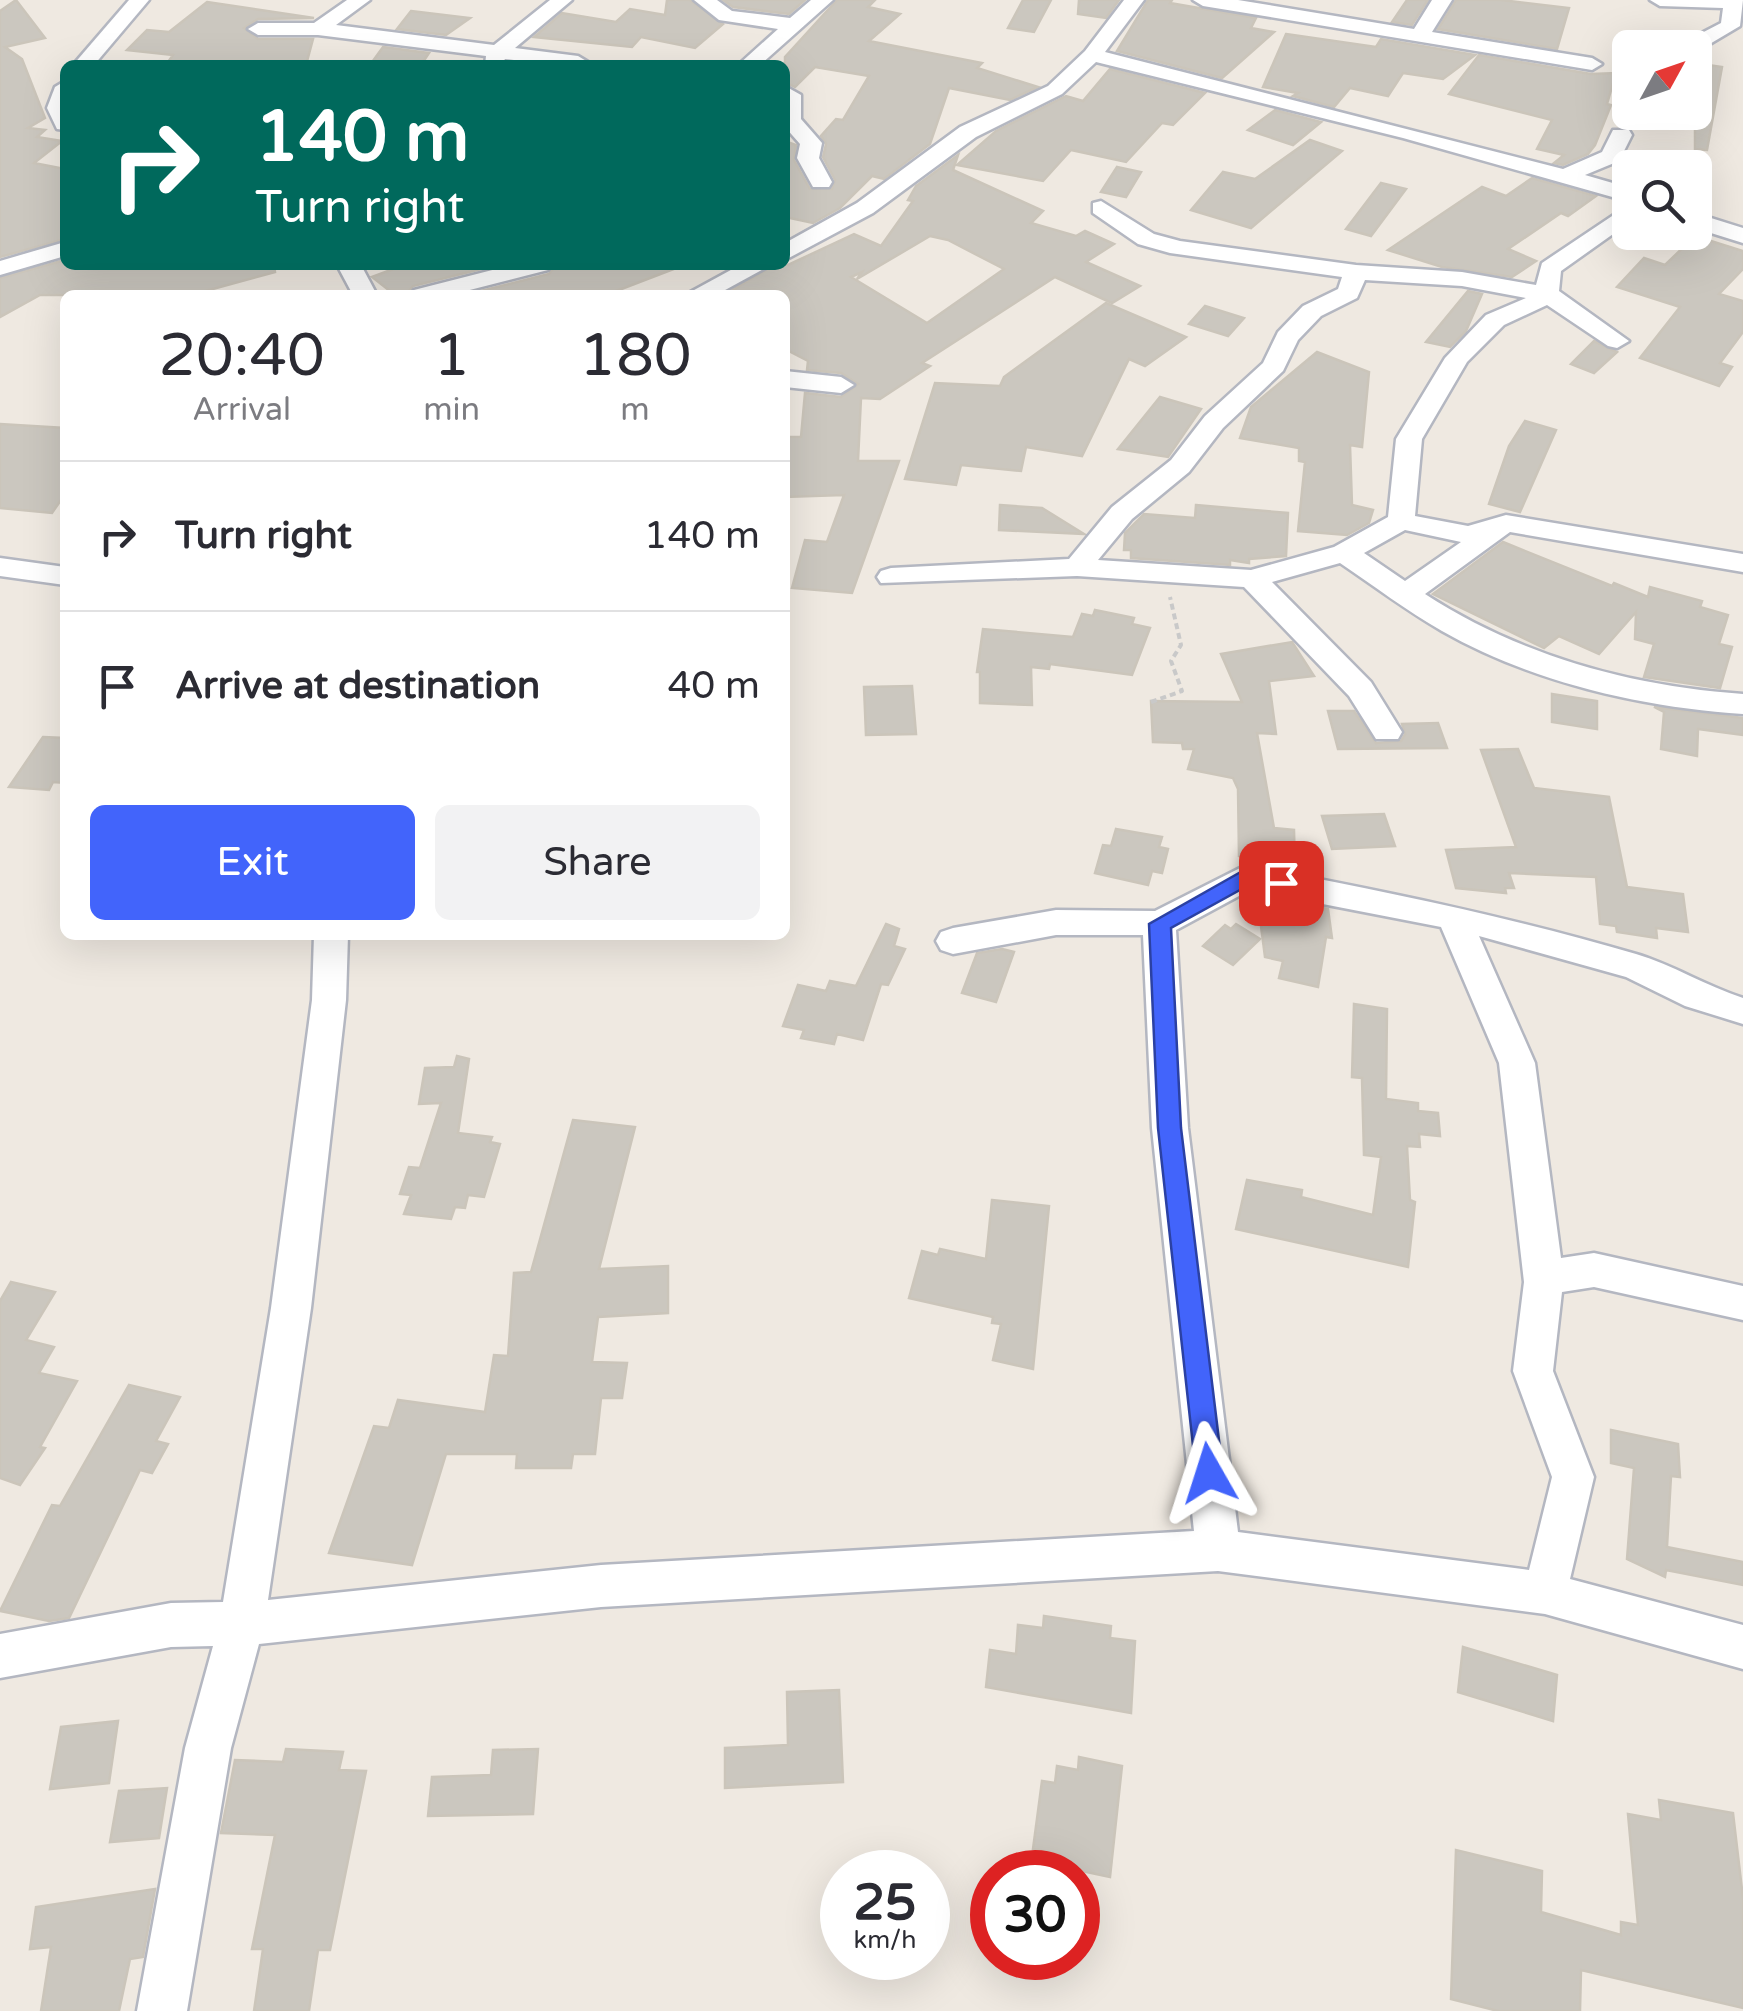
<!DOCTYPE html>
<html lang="en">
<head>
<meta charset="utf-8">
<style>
  body { margin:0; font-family:"Varela Round",sans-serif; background:#f2f2f3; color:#2b2b33; height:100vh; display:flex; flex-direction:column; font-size:38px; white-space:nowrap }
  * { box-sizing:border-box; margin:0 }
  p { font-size:32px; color:#7c7c81 }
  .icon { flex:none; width:55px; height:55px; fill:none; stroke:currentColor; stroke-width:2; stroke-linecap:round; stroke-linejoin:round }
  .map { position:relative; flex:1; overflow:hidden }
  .sheet { position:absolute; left:60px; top:290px; width:730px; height:650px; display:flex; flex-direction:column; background:#fff; border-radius:15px; box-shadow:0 10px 40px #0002 }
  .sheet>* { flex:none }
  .banner { position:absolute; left:60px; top:60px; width:730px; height:210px; border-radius:15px; box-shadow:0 10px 40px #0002; background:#00695c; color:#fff; overflow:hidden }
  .needle { width:65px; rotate:50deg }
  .buttons { position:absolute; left:1612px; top:30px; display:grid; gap:20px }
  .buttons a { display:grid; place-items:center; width:100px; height:100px; border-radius:15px; background:#fff; box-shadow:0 10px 40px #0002; font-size:50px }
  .speed { position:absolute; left:820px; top:1850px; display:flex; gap:20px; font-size:50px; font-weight:700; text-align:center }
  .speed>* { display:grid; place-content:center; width:130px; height:130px; border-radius:50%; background:#fff; box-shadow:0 10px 40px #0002; line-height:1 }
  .speed small { font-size:25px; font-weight:400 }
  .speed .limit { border:15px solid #d22; background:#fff; color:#111 }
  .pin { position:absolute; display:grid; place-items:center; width:85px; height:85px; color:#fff; margin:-42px; border-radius:20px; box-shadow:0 5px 15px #0006 }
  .me { position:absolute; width:110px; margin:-55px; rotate:354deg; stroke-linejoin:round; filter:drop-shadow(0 0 8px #0008) }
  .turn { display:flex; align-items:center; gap:35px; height:210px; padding:0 30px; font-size:45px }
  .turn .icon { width:130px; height:130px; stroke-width:2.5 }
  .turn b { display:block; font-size:70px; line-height:85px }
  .eta { display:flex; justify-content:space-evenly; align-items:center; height:170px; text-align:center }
  .eta b { font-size:60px; font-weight:600; line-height:70px }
  .primary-button { display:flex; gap:20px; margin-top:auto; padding:20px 30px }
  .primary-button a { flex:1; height:115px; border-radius:15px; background:#4264fb; color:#fff; font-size:40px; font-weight:600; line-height:115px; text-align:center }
  .primary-button a+a { background:#f2f2f3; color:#2b2b33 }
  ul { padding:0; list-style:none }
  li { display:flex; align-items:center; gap:30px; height:150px; padding:0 30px; border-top:2px solid #e1e1e2 }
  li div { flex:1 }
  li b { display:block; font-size:38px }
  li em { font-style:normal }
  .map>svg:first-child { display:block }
  .building { fill:#cbc7bf; stroke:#cbc5ba; stroke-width:2.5; fill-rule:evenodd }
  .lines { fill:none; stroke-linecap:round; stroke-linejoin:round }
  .minor-casing { stroke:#b4b7c1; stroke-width:5 }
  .path { stroke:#c9c9c9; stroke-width:4; stroke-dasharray:6 4; stroke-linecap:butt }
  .minor { fill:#fff; fill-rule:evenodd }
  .route { fill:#4264fb; stroke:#2b41a3; stroke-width:2.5 }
</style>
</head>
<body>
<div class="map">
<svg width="1743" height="2011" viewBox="0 0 1743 2011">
  <rect width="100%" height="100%" fill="#efe9e1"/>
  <g class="building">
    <path d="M16,0L45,38L5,47L22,59L45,118L28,128L45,130L37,137L62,141L34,163L65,169V239L0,257V11Z"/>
    <path d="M667,0H690L723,24L695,48L641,37L632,47L534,37L562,13L616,22L630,9L665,15Z"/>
    <path d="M723,0H805L789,14L733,7Z"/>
    <path d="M837,0H875L868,7L900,14L869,41L982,63L977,68L1038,87L1010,100L949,88L930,144L884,179L872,176L840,208L813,223L785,217V141L796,145L794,160L810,189H832L835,180L823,157L826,144L821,136L836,119L843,120L869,76L815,67L795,87L785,82V57Z"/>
    <path d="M1023,0H1051L1034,32L1008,28Z"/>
    <path d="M1079,0H1119L1106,18L1078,14Z"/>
    <path d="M1148,0H1172L1170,3L1256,18L1251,28L1274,32L1222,78L1117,51Z"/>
    <path d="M1407,0H1428L1412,25L1392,22Z"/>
    <path d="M1456,0H1501L1569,8L1557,49L1438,29Z"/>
    <path d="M207,2L314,18L258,19L244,28L258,39H313L306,65H166L173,55L127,50L147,30L169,32Z"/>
    <path d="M411,11L470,18L446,35L397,29Z"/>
    <path d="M1286,34L1376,47L1381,39L1475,55L1443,79L1403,73L1388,96L1350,88L1334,107L1293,96L1298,93L1263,87Z"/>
    <path d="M383,47L429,53L421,65H370Z"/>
    <path d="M1479,55L1591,74L1616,73L1607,104L1611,105L1595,145L1588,154L1563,165L1554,163L1564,155L1537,149L1552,120L1449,94Z"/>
    <path d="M1695,63L1722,67L1707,150L1695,149Z"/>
    <path d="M1110,69L1205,93L1173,125L1162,123L1126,162L1071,150L1043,181L957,165L996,131L1066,96L1083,101Z"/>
    <path d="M1275,110L1321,122L1293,145L1248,130Z"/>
    <path d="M1310,140L1342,151L1251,228L1191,210L1223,172L1255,179Z"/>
    <path d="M958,155L953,170L1043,211L1031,223L1076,236L1085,231L1114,244L1086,262L1140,286L1112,303L1055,277L922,363L930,366L880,399L861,398L858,461H899L852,593L792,588L805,540L827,542L844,495L785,497V437H801L805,393L841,397L858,384L841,373L807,370L808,361L785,349V295H738L731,291L774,265H788L854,234L881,246L913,201L908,200L916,186ZM930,236L948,240L1004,269L927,323L851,277L862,272L857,279Z"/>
    <path d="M1117,167L1141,172L1126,197L1101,192Z"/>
    <path d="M1532,178L1596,196L1568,216L1561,213L1508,249L1536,261L1512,277L1442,267L1388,250L1482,187L1506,196Z"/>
    <path d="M1381,183L1406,189L1371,236L1346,229Z"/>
    <path d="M1695,236L1743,251V269L1719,294L1743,301V332L1720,363L1732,367L1719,386L1640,358L1680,307L1617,287L1644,258L1665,265Z"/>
    <path d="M65,260V265H274L275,272L191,295H40L0,317V278Z"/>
    <path d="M404,265H497L413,286L406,295H395L372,277Z"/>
    <path d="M556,265H684L606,295H465L549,274Z"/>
    <path d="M1468,291L1482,294L1466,331L1450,347L1426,342Z"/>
    <path d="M1106,303L1186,337L1145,366L1129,359L1082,456L1026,447L1021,471L961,465L956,485L905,479L935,383L1000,386L1004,377Z"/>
    <path d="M1205,306L1244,318L1228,336L1189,324Z"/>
    <path d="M1594,341L1617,352L1594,373L1571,364Z"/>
    <path d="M1317,352L1369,372L1362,447L1350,445L1352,505L1373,510L1369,523L1347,535L1298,531L1305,462L1299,461V448L1240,438L1251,407Z"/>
    <path d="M1160,397L1201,409L1168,457L1118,449Z"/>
    <path d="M1525,421L1556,430L1520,512L1489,504L1509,446Z"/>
    <path d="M0,424L65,428V494L52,513L0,508Z"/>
    <path d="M1000,505L1042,508L1084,534L999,530Z"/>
    <path d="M1196,505L1288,513L1286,556L1249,559V563L1230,560V565L1131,558V550H1124L1125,533L1144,514L1195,518Z"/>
    <path d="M1503,542L1612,586L1614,583L1648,597L1650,587L1702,601L1700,607L1728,615L1719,644L1732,647L1720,688L1644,677L1654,644L1635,639L1636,612L1599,654L1559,636L1544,648L1433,594Z"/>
    <path d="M1095,610L1134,618L1132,624L1150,628L1132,675L1050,664L1049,669L1031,667L1032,705L980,703V672H977L983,629L1073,637L1082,614L1093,616Z"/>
    <path d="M1292,642L1314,676L1269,681L1276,734L1257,733L1274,828L1294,830L1295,871L1239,856L1238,789L1233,778L1188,769L1194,749H1183L1182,743L1153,742L1151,701L1242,702L1221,654Z"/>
    <path d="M912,686L916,734L866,735L864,687Z"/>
    <path d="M1552,694L1597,701V729L1552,722Z"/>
    <path d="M1654,707L1743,718V735L1698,729L1697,756L1661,749L1664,712Z"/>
    <path d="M1328,711H1354L1376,743L1401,741L1405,734L1402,724L1438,723L1447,748L1338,749Z"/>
    <path d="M43,737L65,738V783L53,782L49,790L9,787Z"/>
    <path d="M1518,749L1534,788L1609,797L1627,887L1683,894L1688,932L1656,928L1657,938L1617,932L1616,926L1600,924L1596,877L1509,873L1514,888H1505L1506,893L1456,888L1446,850L1516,847L1481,750Z"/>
    <path d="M1384,814L1395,846L1332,849L1322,816Z"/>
    <path d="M1116,829L1162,837L1159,847L1168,849L1162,873L1152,871L1148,885L1095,873L1103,845L1111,846Z"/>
    <path d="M1257,895L1328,909L1332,938L1326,937L1318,987L1279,978L1283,961L1265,957Z"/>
    <path d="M886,924L899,929L894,946L905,949L888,985L881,984L863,1040L837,1034L834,1044L801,1038L804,1030L783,1026L798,985L826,991L830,981L856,986Z"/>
    <path d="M1236,924L1260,939L1233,965L1203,946L1225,925L1231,929Z"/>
    <path d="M1002,949L1014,952L996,1002L962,993L977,953Z"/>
    <path d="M1354,1004L1387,1009L1386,1099L1418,1103V1111L1438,1113L1440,1136L1419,1134L1420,1147L1407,1146L1410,1200L1415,1202L1408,1267L1236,1229L1247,1180L1302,1190L1301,1197L1373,1215L1381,1157L1364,1155L1362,1078L1352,1077Z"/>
    <path d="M457,1056L469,1059L458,1133L492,1137L490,1142L500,1144L484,1197L468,1195L465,1208L455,1207L451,1219L404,1214L411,1195L400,1194L409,1167L420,1168L441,1103L419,1104L425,1068L454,1067Z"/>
    <path d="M573,1120L635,1127L599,1269L668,1266V1313L598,1317L592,1362L627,1363L622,1398H601L595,1454H573L571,1468H516L517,1454H446L412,1565L329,1553L374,1426L389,1428L398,1400L485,1412L494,1355L508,1356L514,1273L531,1272Z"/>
    <path d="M992,1200L1049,1206L1033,1369L993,1360L1001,1324L992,1323L993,1317L909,1298L922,1251L938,1255L940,1249L986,1259Z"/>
    <path d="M11,1282L55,1292L26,1340L54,1347L39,1373L77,1381L40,1447L45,1448L20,1485L0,1478V1301Z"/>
    <path d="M129,1385L180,1397L156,1441L168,1444L152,1473L140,1470L69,1618L49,1621L0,1611L52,1505L60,1506Z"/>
    <path d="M1611,1430L1678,1444L1680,1477L1671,1476L1667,1547L1743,1562V1585L1666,1570L1665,1577L1627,1559L1634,1468L1611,1463Z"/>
    <path d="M1044,1616L1111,1626L1110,1638L1135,1641L1131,1713L986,1687L990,1650L1016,1654L1018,1625L1043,1628Z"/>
    <path d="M1463,1647L1557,1675L1553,1721L1458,1692Z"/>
    <path d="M839,1690L843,1782L725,1788V1748L788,1745L787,1692Z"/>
    <path d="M118,1721L109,1783L50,1789L61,1727Z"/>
    <path d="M286,1749L343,1752L339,1770L366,1771L330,1950H318L309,2011H254L263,1949H252L275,1835L221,1833L235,1760L283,1762Z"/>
    <path d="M538,1749L533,1814L428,1816L432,1777L491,1775L493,1750Z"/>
    <path d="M1079,1757L1122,1766L1110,1877L1058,1866L1059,1854L1033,1849L1042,1781L1055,1783L1057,1766L1078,1770Z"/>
    <path d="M167,1788L159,1838L110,1842L119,1791Z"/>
    <path d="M1659,1800L1733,1813L1743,1898V2008L1581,1970L1580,2011H1498L1451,1999L1456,1850L1542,1871L1541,1912L1621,1935V1922L1638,1925L1628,1814L1661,1820Z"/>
    <path d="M155,1889L143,1957L130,1959L119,2011H41L51,1947L30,1949L36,1907Z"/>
  </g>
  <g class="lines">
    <defs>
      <g id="minor">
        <path d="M129,0H149L94,65H73Z"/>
        <path d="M347,0H370L336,25L494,45L550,0H572L515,48L578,56L588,62L554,65L505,59L501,65H485L486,56L318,35H258L248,29L258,23H314Z"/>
        <path d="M694,0H717L732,11L790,18L811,0H833L760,65H738L778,29L719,20Z"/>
        <path d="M1124,0H1144L1105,52L1563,169L1602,152L1613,130H1629L1632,135L1619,161L1585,175L1630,188V202L1403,138L1096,62L1062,94L976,137L873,213L785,260V243L857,203L960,127L1048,86L1085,51Z"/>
        <path d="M1193,0H1238L1414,29L1432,0H1452L1432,32L1592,58L1602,64L1592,70L1203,6Z"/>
        <path d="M1650,0H1743L1740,26L1708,45H1694V37L1721,23L1723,8L1660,6Z"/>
        <path d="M65,81V130L57,129L47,108L55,87Z"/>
        <path d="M785,86L801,95V119L822,143L819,158L832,182L829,187H813L797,158L800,144L785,127Z"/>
        <path d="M1101,201L1154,234L1180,241L1356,265L1462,272L1536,285L1542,263L1630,204V222L1561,271L1559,291L1629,341L1617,348L1608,346L1547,305L1504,325L1467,362L1422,439L1415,516L1468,526L1506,515L1743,554V572L1510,532L1425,594C1521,656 1630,686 1743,694V714C1640,707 1532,682 1442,631C1407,611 1374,586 1340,563L1272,582L1371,682L1402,732L1398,739H1376L1349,696L1244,587L1077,576L881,583L877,577L881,571L891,568L1069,559L1112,507L1171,460L1205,416L1263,363L1278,332L1303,306L1338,289L1342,277L1170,253L1138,244L1093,213V203ZM1365,280L1462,286L1526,298L1486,315L1445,358L1396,439L1388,517L1334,547L1251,570L1098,560L1132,519L1189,472L1223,428L1283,371L1298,340L1321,316L1357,298ZM1405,530L1461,542L1405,581L1364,553Z"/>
        <path d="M1695,213L1743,228V243L1695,228Z"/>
        <path d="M65,242V256L0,275V261Z"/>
        <path d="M337,265H361L377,295H353Z"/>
        <path d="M512,265H552L548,270L450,295H410L414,290Z"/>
        <path d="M740,265H771L716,295H685Z"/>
        <path d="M785,371L841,377L854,385L841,393L785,387Z"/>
        <path d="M0,558L65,567V585L0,576Z"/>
        <path d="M1246,865C1378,890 1507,916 1636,954C1673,965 1706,986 1743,998V1024L1685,1006L1626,977L1479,936L1535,1063L1561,1258L1594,1253L1743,1286V1320L1594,1287L1562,1292L1553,1371L1594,1477L1570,1579L1743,1625V1669L1545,1614L1218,1571L601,1607L259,1644L231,1748L187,2011H137L185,1748L213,1646L171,1647L0,1678V1634L171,1603L223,1602L271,1308L312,1000L314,935H348L346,1000L311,1308L268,1600L601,1565L1194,1531L1152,1128L1143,935H1056L953,954L941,950L936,941L941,932L953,928L1056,910L1155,911ZM1250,890L1441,927L1499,1063L1524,1282L1513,1371L1552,1477L1529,1570L1238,1532L1188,1128L1176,930Z"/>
      </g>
    </defs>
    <use href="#minor" class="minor-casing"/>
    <path class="path" d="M1151,702L1182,691L1171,661L1181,645L1170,597"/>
    <use href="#minor" class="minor"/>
  </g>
  <path class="route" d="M1246,869L1288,878L1292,883L1281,891L1249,885L1171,928L1181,1128L1223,1473L1219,1482L1209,1486L1200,1482L1196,1473L1158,1128L1149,924Z"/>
</svg>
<div class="buttons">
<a><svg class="needle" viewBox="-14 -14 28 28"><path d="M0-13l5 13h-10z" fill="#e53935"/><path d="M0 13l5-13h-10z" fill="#7c7c81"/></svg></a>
<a><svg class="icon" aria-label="search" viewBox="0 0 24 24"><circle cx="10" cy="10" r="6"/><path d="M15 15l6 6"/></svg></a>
</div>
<div class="speed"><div>25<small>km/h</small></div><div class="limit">30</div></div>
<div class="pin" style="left:1281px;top:883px;background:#d93025"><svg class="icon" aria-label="arrive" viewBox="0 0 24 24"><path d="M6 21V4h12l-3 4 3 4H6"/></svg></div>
<svg class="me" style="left:1209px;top:1473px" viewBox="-20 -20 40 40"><path d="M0-17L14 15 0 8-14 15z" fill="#4264fb" stroke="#fff" stroke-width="4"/></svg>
<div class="banner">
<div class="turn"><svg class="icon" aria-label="right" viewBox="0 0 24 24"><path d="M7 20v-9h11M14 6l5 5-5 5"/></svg><div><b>140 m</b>Turn right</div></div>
</div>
<section class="sheet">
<div class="eta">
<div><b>20:40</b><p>Arrival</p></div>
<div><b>1</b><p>min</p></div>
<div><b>180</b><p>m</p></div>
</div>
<ul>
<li><svg class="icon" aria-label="right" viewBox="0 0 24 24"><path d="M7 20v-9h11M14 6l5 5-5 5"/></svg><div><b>Turn right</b></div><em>140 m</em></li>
<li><svg class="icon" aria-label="arrive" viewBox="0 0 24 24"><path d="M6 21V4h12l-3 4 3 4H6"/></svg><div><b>Arrive at destination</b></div><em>40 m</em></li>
</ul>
<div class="primary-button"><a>Exit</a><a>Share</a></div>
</section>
</div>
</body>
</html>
